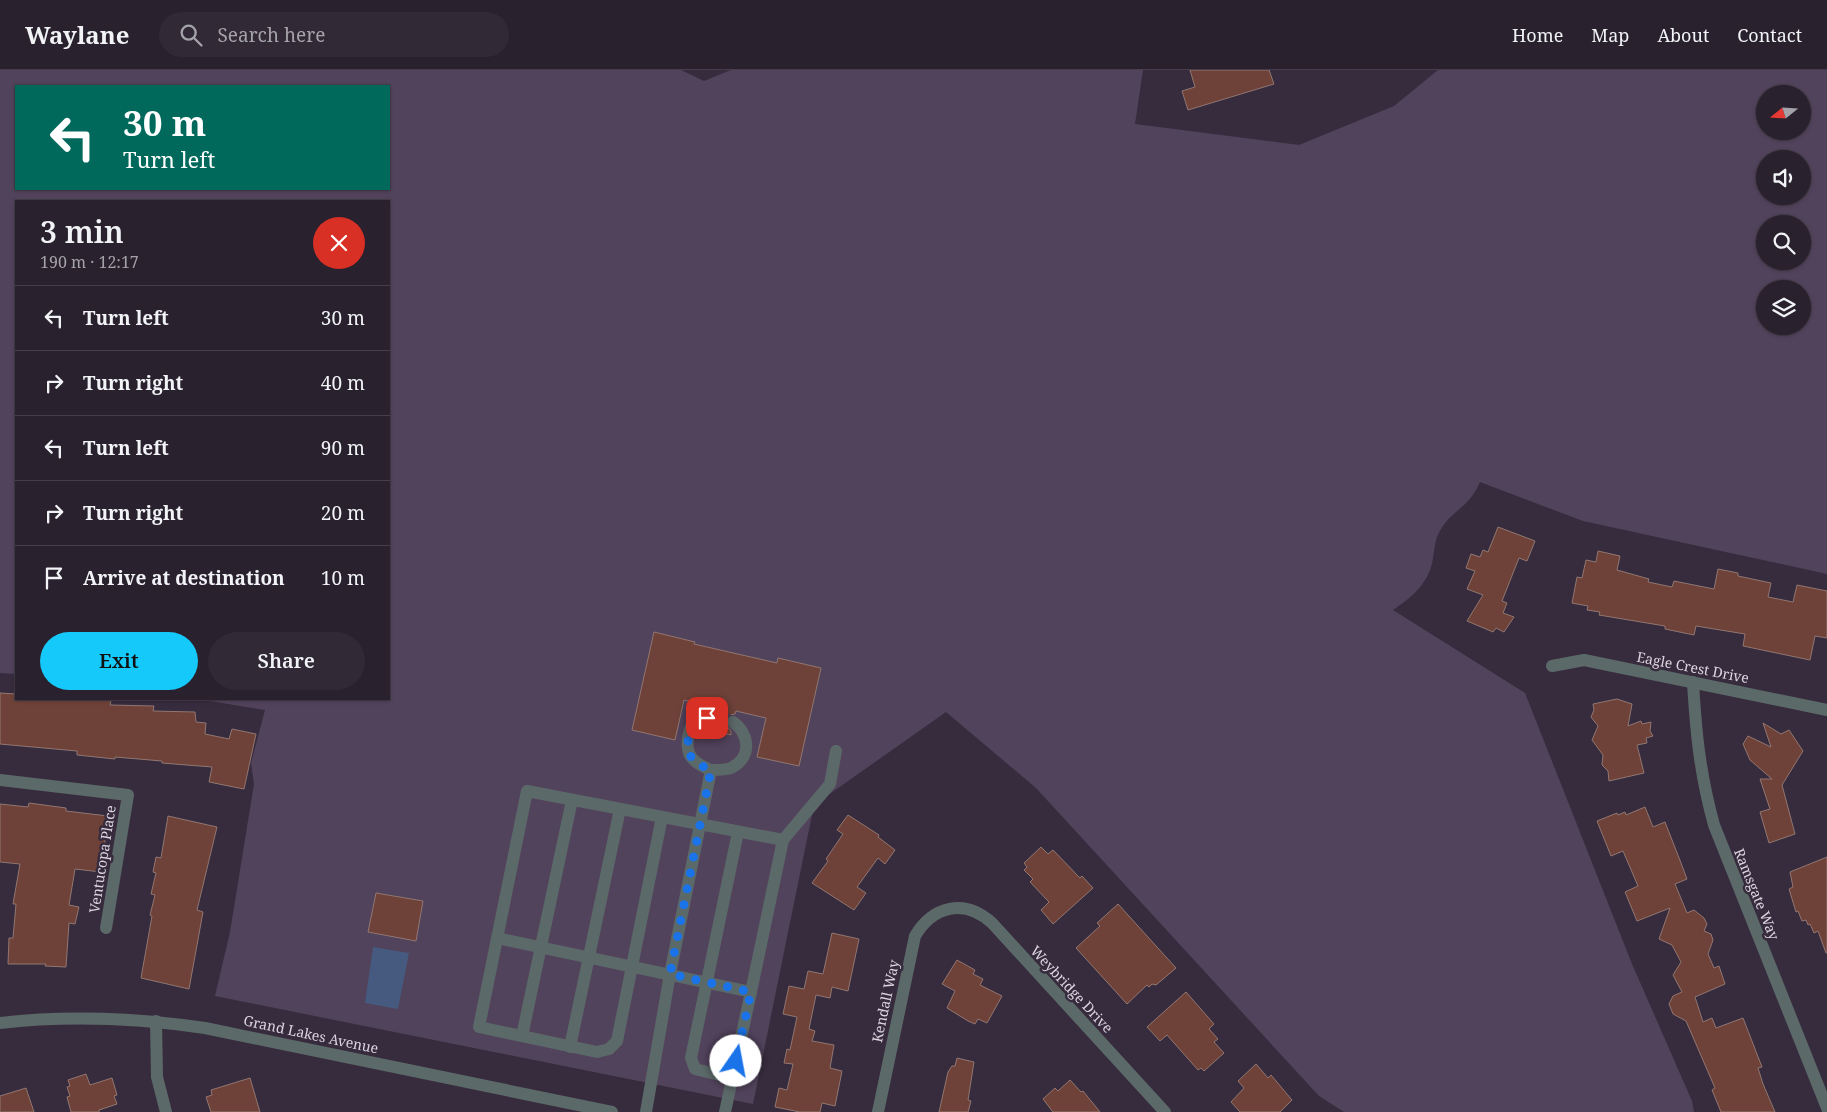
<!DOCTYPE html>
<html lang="en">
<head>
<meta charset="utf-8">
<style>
  body { margin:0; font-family:"Noto Serif",serif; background:#312936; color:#f1f3f6; height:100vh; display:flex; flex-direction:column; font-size:19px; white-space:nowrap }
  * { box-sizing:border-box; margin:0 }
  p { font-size:16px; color:#a5a3aa }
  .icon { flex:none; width:28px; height:28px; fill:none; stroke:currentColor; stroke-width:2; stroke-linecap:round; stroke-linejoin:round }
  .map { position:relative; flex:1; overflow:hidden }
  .side { position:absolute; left:15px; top:130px; width:375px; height:500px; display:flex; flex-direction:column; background:#29212e; border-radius:0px; box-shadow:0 1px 4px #0004,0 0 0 1px #453e4a }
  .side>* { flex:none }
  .top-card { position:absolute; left:15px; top:15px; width:375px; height:105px; border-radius:0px; box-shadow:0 1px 4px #0004,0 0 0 1px #453e4a; background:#00695c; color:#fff; overflow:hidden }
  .needle { width:32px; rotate:252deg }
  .controls { position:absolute; left:1756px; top:15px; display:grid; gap:10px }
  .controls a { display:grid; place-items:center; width:55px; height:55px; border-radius:50%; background:#29212e; box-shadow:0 1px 4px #0004,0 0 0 1px #453e4a; font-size:25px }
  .pin { position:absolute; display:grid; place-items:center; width:42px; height:42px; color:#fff; margin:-21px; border-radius:10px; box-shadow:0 2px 8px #0006 }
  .me { position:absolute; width:55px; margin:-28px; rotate:12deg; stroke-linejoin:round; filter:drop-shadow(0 0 4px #0008) }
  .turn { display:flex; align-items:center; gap:18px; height:105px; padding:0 25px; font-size:22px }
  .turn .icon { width:65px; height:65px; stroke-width:2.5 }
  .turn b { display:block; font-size:35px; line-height:42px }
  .round { display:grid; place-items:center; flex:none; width:52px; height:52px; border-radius:26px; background:#312936 }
  .headline { display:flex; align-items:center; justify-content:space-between; height:85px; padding:0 25px }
  h1 { font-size:30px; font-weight:600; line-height:38px }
  .button { display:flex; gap:10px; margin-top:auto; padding:10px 25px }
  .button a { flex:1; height:58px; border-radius:30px; background:#15cafb; color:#111; font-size:20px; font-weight:600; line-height:58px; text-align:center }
  .button a+a { background:#312936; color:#f1f3f6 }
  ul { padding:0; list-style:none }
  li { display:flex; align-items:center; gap:15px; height:65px; padding:0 25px; border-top:1px solid #453e4a }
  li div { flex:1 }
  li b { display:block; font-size:19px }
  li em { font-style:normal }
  header { display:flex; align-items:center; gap:30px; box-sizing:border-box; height:70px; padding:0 25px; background:#29212e; border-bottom:1px solid #453e4a }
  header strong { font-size:24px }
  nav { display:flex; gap:28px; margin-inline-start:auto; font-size:18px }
  .search { width:350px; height:45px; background:#312936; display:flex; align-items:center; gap:12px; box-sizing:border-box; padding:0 18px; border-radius:28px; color:#a5a3aa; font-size:19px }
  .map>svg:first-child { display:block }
  .green { fill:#52435c; fill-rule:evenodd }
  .water { fill:#455a7e }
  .building { fill:#6e4239; stroke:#917671 }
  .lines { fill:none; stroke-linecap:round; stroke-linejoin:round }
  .minor-tunnel { stroke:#504556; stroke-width:12; stroke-dasharray:12 6; stroke-linecap:butt }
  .minor { stroke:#5c6969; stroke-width:12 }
  .route { stroke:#1a73e8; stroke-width:9; stroke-dasharray:0 16.2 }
  .labels { text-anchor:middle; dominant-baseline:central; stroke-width:5; stroke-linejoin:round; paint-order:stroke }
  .street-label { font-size:14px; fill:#dcd5e0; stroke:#372c3e }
</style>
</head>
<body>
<header>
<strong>Waylane</strong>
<div class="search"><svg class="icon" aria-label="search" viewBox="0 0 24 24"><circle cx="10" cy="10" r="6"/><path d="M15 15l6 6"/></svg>Search here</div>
<nav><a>Home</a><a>Map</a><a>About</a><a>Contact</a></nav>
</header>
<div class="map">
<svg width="1827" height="1042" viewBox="0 0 1827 1042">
  <rect width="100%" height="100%" fill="#372c3e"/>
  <path class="green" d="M0,0H681L704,11L731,0H1143L1135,54L1299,75L1394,36L1438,0H1827V504L1583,451L1480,412C1469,438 1453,439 1441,459C1433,471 1435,484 1431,497C1425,517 1409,529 1393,540L1525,623L1632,894L1692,1031L1694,1042H1344L1319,1026L1036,718L946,642L814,735L753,1034L215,926L230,862L254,714L251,693L265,640L197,629H389V131H16V604L0,603ZM16,16H389V119H16ZM1765,24H1802V61H1765ZM1765,89H1802V126H1765ZM1765,154H1802V191H1765ZM1765,219H1802V256H1765Z"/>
  <path class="water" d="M373,877L409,883L398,939L365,933Z"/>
  <g class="building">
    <path d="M1190,0H1269L1274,14L1188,40L1182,21L1195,17Z"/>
    <path d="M1498,457L1535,471L1527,491L1519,488L1502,531L1507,533L1503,543L1514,547L1504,562L1496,558L1493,562L1467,551L1483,525L1467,519L1475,501L1466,498L1471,484L1480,487L1483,480L1488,482Z"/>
    <path d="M1598,481L1620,486L1617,500L1649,509L1648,512L1672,517L1674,511L1714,519L1718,499L1738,503V506L1771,513L1768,527L1793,532L1797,515L1827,521V568L1815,566L1810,590L1743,576L1745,564L1696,556L1694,565L1665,559V556L1599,545L1600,542L1587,540L1588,536L1572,533L1577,507L1582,508L1586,490L1596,492Z"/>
    <path d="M654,562L695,572L694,574L777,593L778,588L821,598L799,696L757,687L766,648L736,641L735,644L730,645L725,650L726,655L731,661V665L705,659L715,649L714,644L709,640L710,636L684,630L675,670L632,660Z"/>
    <path d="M0,623L16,624V629H96L111,630L110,635L154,636L153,641L195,642L196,652L206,653L205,664L229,669L232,659L256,664L244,719L209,712L212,697L162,693V691L115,687V689L77,685V681L0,674Z"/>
    <path d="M1617,629L1632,634L1628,656L1641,651L1642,654L1651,652L1650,661L1653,666L1646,668L1647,673L1637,675L1644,703L1609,711L1608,701L1602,695L1603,685L1592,670L1598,656L1591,647L1594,640L1593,634Z"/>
    <path d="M1763,653L1781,664L1789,660L1803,681L1782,715L1795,764L1769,773L1760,742L1770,739L1760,709H1772L1750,690L1743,674L1748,666L1771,677Z"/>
    <path d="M29,733L66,738V741L108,746L101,802L75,799L69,835L79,837L75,854L69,853L66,897L45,896L46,894H8L9,868H13L16,834H13L20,794L0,792V734L28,737Z"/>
    <path d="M1645,737L1653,757L1665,752L1681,793L1687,809L1675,814L1687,843L1694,840L1704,848L1707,854L1704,861L1711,864L1713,870L1708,884L1714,898L1719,896L1725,914L1695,927L1703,952L1712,948L1716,958L1743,948L1762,997L1758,998L1763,1014L1775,1042H1721L1712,1020L1715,1018L1686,951L1673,944L1669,934L1673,926L1682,922L1673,905L1681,892L1672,875L1659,869L1670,838L1637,851L1625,822L1638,816L1623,781L1611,786L1597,751L1617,743L1618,745L1625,742L1626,745Z"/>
    <path d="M848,745L879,765L878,767L895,780L885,794L878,788L857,817L866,823L854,840L812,813L828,791L826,789L843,764L837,760Z"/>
    <path d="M168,746L217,757L197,840L203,842L189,919L141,908L152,846L150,845L155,825L151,824L156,803L153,802L156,787L161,788Z"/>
    <path d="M1041,777L1048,784L1053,780L1080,808L1082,806L1093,818L1053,854L1041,840L1049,832L1030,812L1033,809L1024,800L1027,797L1024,793Z"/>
    <path d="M1827,787V883H1826L1818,861L1814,863L1810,854L1808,855L1806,850L1802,851L1798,841L1796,842L1789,819L1793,817L1790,802Z"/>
    <path d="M376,823L423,831L416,871L368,862Z"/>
    <path d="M1118,834L1176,898L1156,915L1152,914L1149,917L1147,915L1127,934L1076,878L1100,856L1097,853Z"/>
    <path d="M832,863L859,869L848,921L832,917L830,928L816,925L809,959L815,961L812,971L834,975L830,998L842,1001L835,1036L822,1033L820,1042H800L775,1037L779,1018L787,1020L793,994L784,993L787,979L790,980L797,947L783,944L789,916L804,919L808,901L823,904Z"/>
    <path d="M957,890L975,900L973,904L983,909L980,915L1002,926L987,953L978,949L975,954L968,951L947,938L955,921L942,914Z"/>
    <path d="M1186,922L1214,954L1209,959L1218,969L1214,972L1224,983L1204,1001L1201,998L1198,1000L1167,965L1160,971L1147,957Z"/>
    <path d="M957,988L974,992L968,1030L971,1031L968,1042H939L948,1002L952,996H955Z"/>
    <path d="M1256,994L1268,1008L1271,1005L1292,1030L1280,1042H1240L1231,1032L1244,1018L1238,1011Z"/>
    <path d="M86,1004L90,1015L112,1008L117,1025L114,1026L117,1034L99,1040V1042H71L67,1027L70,1026L67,1017L70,1016L68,1010Z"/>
    <path d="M250,1008L260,1042H211L206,1027L212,1025L211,1020Z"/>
    <path d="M1070,1010L1081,1022L1083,1021L1100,1042H1053L1043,1029L1055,1018L1058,1021Z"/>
    <path d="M26,1018L34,1042H0V1026Z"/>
  </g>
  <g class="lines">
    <path class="minor-tunnel" d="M707,648L721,647L733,652"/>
    <g class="minor">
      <path d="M1552,596L1584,590L1827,640"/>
      <path d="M1693,612C1696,664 1700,704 1714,755L1827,1038"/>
      <path d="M711,700C717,700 726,700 731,698C752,688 750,664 733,652"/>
      <path d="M0,710L128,725L106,858"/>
      <path d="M662,747L617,971L609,979L597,982L479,957L527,721L783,770L751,922"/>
      <path d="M783,770L830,714L836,681"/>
      <path d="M497,868L751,922L725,1042"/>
      <path d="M156,951L157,1007L166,1042"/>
      <path d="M0,953C69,945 136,948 205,958L612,1042"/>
      <path d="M522,966L572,730"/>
      <path d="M570,977L620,739"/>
      <path d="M732,1008L695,999L691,988L738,762"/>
      <path d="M646,1042L670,904L711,700C688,691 683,681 691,656L707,648"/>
      <path d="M878,1042L915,866C933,836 964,828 992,853L1165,1042"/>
    </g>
  </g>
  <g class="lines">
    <path class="route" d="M707,648L692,656C683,681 688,691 711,700L670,904L751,922L736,991"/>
  </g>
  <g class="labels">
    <g class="street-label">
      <text transform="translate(1693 597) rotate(11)">Eagle Crest Drive</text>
      <text transform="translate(102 789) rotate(-81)">Ventucopa Place</text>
      <text transform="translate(1757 824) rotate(68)">Ramsgate Way</text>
      <text transform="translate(1072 919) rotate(47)">Weybridge Drive</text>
      <text transform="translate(885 931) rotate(-78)">Kendall Way</text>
      <text transform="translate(311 964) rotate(12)">Grand Lakes Avenue</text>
    </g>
  </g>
</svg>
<div class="controls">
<a><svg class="needle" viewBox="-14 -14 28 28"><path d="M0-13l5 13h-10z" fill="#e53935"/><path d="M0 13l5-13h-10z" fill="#a5a3aa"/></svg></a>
<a><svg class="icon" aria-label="sound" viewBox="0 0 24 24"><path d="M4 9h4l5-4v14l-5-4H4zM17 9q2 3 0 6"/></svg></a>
<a><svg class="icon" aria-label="search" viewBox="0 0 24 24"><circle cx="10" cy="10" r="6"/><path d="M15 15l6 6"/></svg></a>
<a><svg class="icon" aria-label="layers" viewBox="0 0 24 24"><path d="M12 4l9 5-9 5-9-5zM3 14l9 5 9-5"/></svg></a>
</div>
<div class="pin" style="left:707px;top:648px;background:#d93025"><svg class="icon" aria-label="arrive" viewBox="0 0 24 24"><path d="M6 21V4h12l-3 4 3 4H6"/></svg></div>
<svg class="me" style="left:736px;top:991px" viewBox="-20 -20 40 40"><circle r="19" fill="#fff"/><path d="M0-13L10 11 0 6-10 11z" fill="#1a73e8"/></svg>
<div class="top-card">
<div class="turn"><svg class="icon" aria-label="left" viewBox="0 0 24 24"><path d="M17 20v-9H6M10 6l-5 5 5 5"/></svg><div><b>30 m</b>Turn left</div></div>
</div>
<section class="side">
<div class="headline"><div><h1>3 min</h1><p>190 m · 12:17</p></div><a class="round" style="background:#d93025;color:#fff"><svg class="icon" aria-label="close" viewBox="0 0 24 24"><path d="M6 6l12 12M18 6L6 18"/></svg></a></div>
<ul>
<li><svg class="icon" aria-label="left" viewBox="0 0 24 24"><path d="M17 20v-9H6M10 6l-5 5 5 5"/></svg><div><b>Turn left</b></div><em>30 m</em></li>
<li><svg class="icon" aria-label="right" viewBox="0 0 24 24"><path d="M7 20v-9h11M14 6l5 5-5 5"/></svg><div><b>Turn right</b></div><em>40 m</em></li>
<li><svg class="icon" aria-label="left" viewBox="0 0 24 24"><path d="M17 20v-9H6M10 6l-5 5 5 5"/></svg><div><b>Turn left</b></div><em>90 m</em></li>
<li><svg class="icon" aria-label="right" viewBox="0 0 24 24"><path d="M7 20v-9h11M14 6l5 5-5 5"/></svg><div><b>Turn right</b></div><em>20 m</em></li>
<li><svg class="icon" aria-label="arrive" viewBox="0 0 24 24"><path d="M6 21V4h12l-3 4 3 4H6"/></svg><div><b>Arrive at destination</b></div><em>10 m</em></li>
</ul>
<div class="button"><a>Exit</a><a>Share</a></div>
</section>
</div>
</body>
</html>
